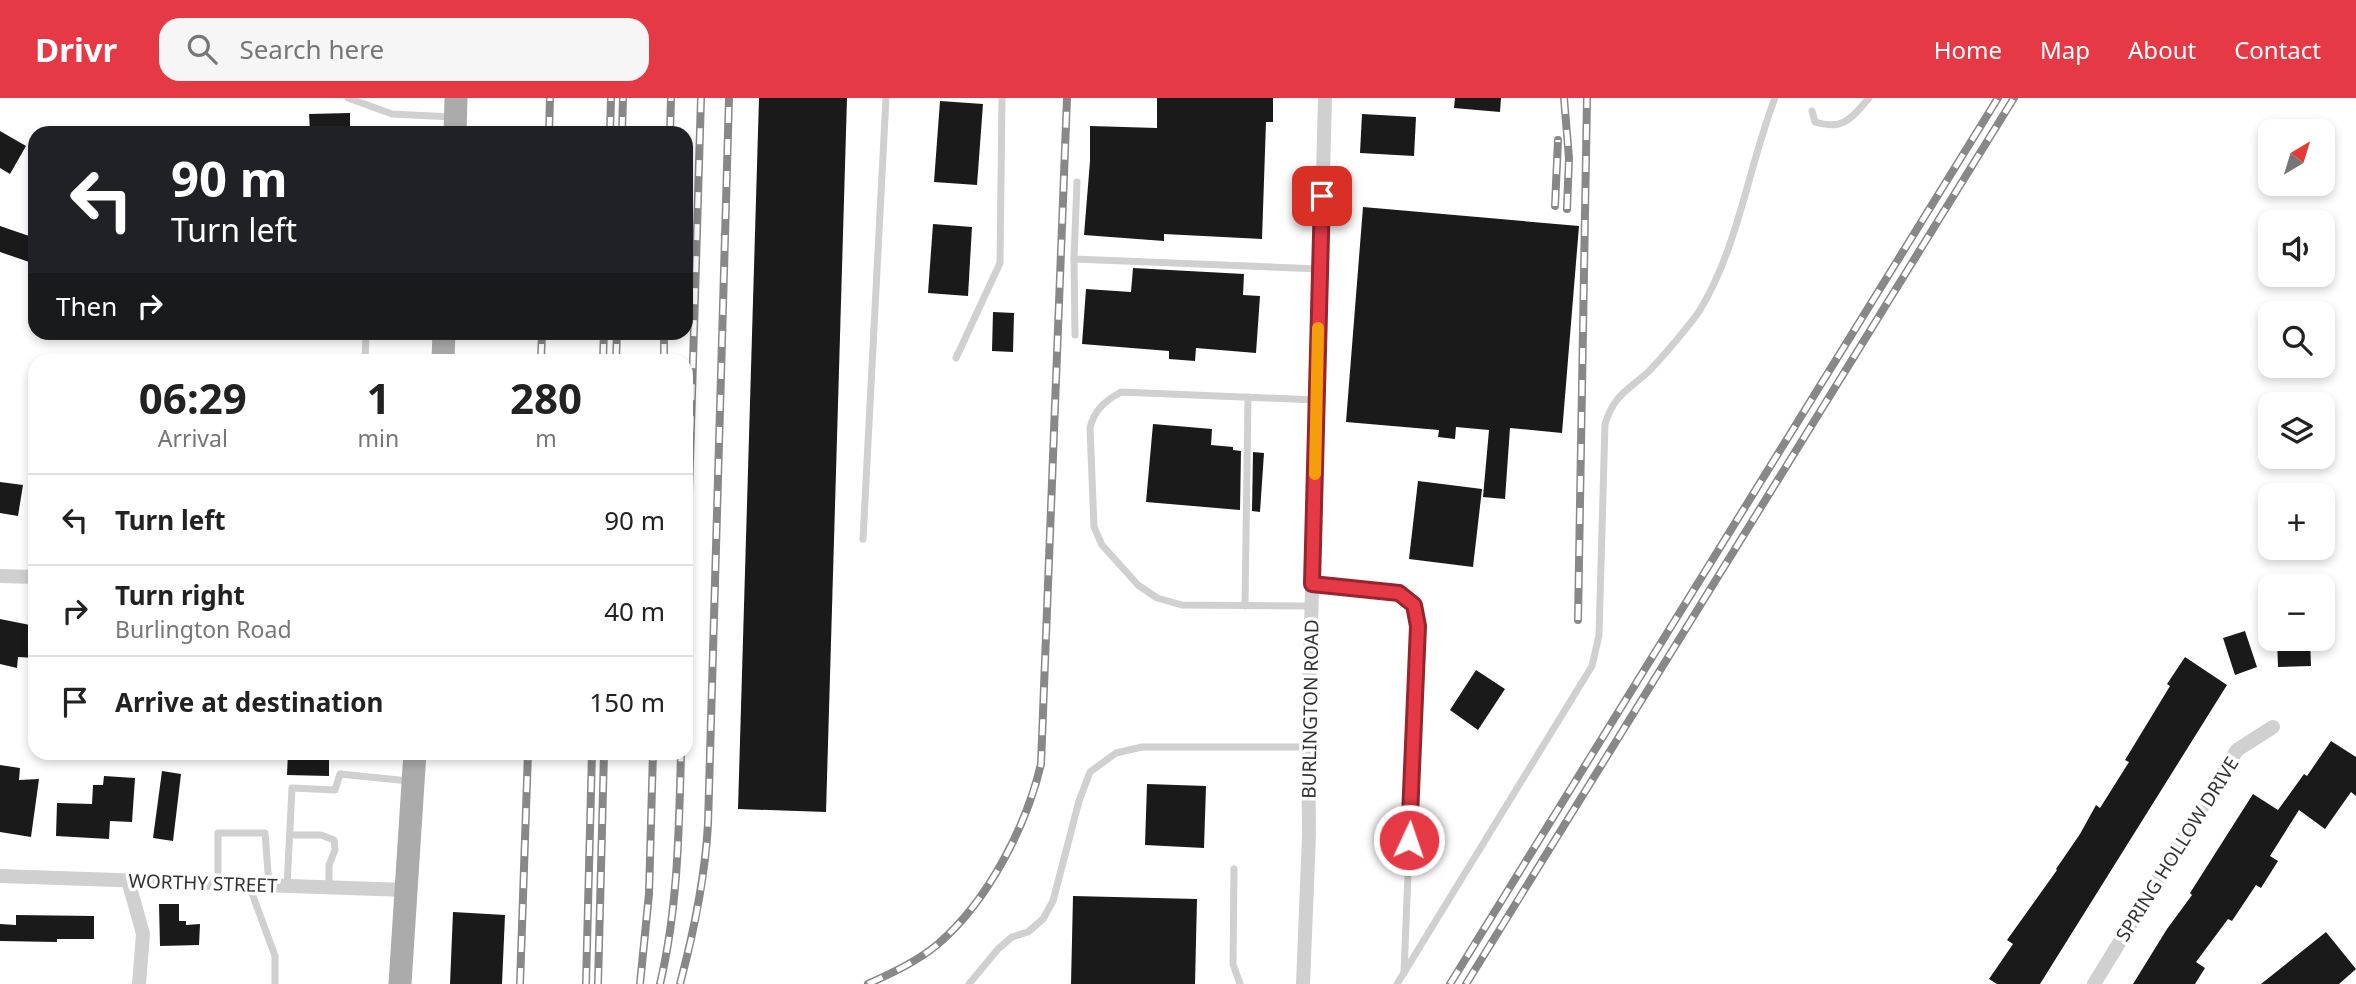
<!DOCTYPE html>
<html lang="en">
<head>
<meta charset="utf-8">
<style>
  body { margin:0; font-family:"Noto Sans",sans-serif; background:#f6f6f6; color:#222; height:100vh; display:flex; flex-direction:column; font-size:26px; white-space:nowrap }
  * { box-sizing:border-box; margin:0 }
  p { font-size:23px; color:#767676 }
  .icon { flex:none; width:38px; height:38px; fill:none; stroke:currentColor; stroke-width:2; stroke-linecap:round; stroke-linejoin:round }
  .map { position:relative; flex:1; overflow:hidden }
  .side { position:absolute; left:28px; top:256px; width:665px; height:406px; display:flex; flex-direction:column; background:#fff; border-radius:21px; box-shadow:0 4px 10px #0003 }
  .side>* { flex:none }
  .guide { position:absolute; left:28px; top:28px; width:665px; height:214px; border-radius:21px; box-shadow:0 4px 10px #0003; background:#202124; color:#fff; overflow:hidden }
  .needle { width:46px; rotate:38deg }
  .buttons { position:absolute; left:2258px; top:21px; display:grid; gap:14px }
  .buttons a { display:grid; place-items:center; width:77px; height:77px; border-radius:14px; background:#fff; box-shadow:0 4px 10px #0003; font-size:35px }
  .pin { position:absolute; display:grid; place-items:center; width:60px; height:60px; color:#fff; margin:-30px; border-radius:14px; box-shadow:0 4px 10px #0006 }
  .me { position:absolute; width:77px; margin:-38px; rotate:3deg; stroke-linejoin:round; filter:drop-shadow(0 0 5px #0008) }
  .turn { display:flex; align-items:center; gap:24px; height:147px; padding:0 28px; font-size:32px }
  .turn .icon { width:91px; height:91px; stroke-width:2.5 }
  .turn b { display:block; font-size:49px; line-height:60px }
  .then { display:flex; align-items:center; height:66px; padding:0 28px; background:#0003; gap:14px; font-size:26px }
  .eta { display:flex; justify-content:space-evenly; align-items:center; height:119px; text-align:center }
  .eta b { font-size:42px; font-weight:700; line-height:49px }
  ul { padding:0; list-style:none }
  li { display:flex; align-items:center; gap:21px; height:91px; padding:0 28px; border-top:2px solid #e0e0e0 }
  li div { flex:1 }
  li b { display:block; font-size:26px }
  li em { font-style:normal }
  header { display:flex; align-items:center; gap:42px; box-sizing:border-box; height:98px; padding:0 35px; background:#e63946; color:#fff }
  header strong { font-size:33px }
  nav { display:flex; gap:38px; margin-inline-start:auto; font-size:24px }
  .search { width:490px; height:63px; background:#f6f6f6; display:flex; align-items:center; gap:18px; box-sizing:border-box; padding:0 24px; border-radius:21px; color:#767676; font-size:26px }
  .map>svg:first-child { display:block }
  .building { fill:#1a1a1a }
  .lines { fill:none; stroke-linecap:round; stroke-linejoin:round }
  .service { stroke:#d0d0d0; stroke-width:7 }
  .minor { stroke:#d0d0d0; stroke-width:14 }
  .primary { stroke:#ababab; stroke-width:23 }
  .rail-casing { stroke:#888; stroke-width:8 }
  .rail { stroke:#fff; stroke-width:5; stroke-dasharray:16; stroke-linecap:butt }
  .route-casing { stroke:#96252e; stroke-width:18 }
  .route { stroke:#e63946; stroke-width:12 }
  .slow { stroke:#f59e0b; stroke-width:12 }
  .labels { text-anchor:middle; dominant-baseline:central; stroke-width:7; stroke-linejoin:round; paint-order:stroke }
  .street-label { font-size:19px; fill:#333; stroke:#fff }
</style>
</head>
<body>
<header>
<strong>Drivr</strong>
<div class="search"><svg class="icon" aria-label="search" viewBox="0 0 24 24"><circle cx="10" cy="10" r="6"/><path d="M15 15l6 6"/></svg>Search here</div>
<nav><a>Home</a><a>Map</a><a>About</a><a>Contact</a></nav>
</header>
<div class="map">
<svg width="2356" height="886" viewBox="0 0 2356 886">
  <rect width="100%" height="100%" fill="#fff"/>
  <g class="building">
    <path d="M759,0H847L826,714L738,711Z"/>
    <path d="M1157,0H1273V24H1266L1262,141L1164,136V143L1084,137L1090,63V28L1157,30Z"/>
    <path d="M1455,0H1501L1500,14L1454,10Z"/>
    <path d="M940,3L983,6L977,87L934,84Z"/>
    <path d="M350,15V32L310,33L309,16Z"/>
    <path d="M1362,16L1416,19L1414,58L1360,55Z"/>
    <path d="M0,33L26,48L10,76L0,70Z"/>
    <path d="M1363,109L1579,128L1562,335L1510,330L1505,401L1483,399L1489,332L1456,329L1455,341L1438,339L1439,332L1346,324Z"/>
    <path d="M933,126L972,129L968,198L928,195Z"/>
    <path d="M0,128L35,140V166L0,154Z"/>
    <path d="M1133,170L1244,176L1243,197L1260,198L1256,255L1196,250L1195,263L1169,261V253L1082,246L1086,191L1131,194Z"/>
    <path d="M993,214L1014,215L1013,254L992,253Z"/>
    <path d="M1153,326L1212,331L1211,347L1233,349V352L1241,353L1240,412L1146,404Z"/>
    <path d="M1253,354L1264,355L1260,414L1252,413Z"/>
    <path d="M1418,383L1482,391L1473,469L1409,461Z"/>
    <path d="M0,384L23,387L18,418L0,415Z"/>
    <path d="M0,521L35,528V560L18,559L17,570L0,566Z"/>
    <path d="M2245,533L2257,569L2235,577L2223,540Z"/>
    <path d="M2277,541H2310L2311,568L2278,569Z"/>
    <path d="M2185,559L2227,587L2040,886H1997L1989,881L2013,846L2007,842L2057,772L2056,771L2080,736L2096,707L2100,710L2129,664L2125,662L2170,588L2167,586Z"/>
    <path d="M1476,572L1505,591L1478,632L1450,612Z"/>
    <path d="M2331,643L2356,659V698L2351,694L2325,731L2299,712L2270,758L2278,763L2261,790L2256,787L2232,823L2228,821L2196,864L2205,870L2195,886H2133L2167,831L2192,797L2190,795L2253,696L2278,712L2304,676L2307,678Z"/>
    <path d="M288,654H329V678L287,677Z"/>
    <path d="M0,667L20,670L19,682L39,681L31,739L0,734Z"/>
    <path d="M162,673L181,676L173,743L153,740Z"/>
    <path d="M104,678L135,680L132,724L110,723L109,741L56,738L57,705L92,706L93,687H103Z"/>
    <path d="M1147,686L1206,688L1204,750L1145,747Z"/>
    <path d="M1073,798L1197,801L1195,886H1071Z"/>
    <path d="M159,806H179V823H186V827L200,826L199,847L160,848Z"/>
    <path d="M453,814L505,817L502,886H450Z"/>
    <path d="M16,817L94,818V841H57V844L0,843V826L16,827Z"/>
    <path d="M2326,834L2356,871L2339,886H2261Z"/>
  </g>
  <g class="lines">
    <g class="service">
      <path d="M348,0L392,16L453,19"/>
      <path d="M1812,13L1815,24C1843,33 1852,20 1869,0"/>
      <path d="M1077,84L1074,161L1320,171"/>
      <path d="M1074,161L1075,237"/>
      <path d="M340,234L366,238L365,262"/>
      <path d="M956,260L1000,165L1002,0"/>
      <path d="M863,441L886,0"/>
      <path d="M1312,486L1399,495L1414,507L1418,528L1404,875"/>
      <path d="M1245,508L1248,299"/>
      <path d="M1311,508L1182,507L1157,500L1138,487L1102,447L1094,429L1090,330C1094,312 1105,303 1121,294L1316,302"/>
      <path d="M290,737H321L334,742L335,752L329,767V789"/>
      <path d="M1234,771L1233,866L1240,886"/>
      <path d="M218,786V735H265L269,787"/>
      <path d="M249,787L275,858V886"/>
      <path d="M287,788L292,690L335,692L340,676L409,683"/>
      <path d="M969,886L998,851L1012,839L1028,834L1043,821L1053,803L1079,703L1090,674L1116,655L1142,649H1308"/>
      <path d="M1397,886L1592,568L1599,537L1605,326C1614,297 1627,293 1648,274C1661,261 1690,227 1700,212C1739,147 1748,70 1775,0"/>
    </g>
    <g class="minor">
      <path d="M0,478L35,479"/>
      <path d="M0,778L406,792"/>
      <path d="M128,782L143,836L139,886"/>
      <path d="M1303,886L1309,737L1308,643L1325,0"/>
      <path d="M2094,886L2237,652L2273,629"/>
    </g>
    <g class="primary">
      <path d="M455,35L456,0"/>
      <path d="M443,262L444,234"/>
      <path d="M400,886L415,654"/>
    </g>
    <defs>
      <g id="rail">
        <path d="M1564,0L1569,60L1567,111"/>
        <path d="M549,35L550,0"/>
        <path d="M610,35L611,0"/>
        <path d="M622,35L623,0"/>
        <path d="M670,35L671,0"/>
        <path d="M1555,108L1558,42"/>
        <path d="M541,262L542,234"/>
        <path d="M603,262L604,234"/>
        <path d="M616,262L617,234"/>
        <path d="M664,262V234"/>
        <path d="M686,494L701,0"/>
        <path d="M1578,522L1587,0"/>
        <path d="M520,886L528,654"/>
        <path d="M586,886L592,654"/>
        <path d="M598,886L604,654"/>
        <path d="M640,886L649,796L653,654"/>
        <path d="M660,886C678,810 679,732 681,654"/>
        <path d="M680,886C694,833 705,781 708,726L729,0"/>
        <path d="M868,886C892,875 918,863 938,846C988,803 1026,729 1041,666L1067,0"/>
        <path d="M1450,886L1998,0"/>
        <path d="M1466,886L2014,0"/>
      </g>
    </defs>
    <use href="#rail" class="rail-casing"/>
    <use href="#rail" class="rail"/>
  </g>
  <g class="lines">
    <defs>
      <path id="route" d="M1322,98L1312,486L1399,495L1414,507L1418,528L1409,742"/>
    </defs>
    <use href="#route" class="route-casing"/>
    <use href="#route" class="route"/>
    <path class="slow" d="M1315,376L1318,230"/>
  </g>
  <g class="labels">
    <g class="street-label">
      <text transform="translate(1310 611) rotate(-89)">BURLINGTON ROAD</text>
      <text transform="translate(2177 751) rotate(-58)">SPRING HOLLOW DRIVE</text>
      <text transform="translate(203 785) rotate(2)">WORTHY STREET</text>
    </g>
  </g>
</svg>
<div class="buttons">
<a><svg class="needle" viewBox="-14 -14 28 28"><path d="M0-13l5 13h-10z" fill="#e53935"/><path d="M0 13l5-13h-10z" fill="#767676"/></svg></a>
<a><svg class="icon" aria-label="sound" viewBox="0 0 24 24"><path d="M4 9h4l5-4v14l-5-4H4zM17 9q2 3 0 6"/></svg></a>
<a><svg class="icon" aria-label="search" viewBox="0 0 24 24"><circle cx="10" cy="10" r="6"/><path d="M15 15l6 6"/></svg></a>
<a><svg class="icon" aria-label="layers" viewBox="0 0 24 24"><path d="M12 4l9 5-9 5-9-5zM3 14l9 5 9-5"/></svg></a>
<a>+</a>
<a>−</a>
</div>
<div class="pin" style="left:1322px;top:98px;background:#d93025"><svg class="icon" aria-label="arrive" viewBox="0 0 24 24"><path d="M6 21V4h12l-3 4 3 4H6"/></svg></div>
<svg class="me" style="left:1409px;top:742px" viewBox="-20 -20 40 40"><circle r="17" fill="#e63946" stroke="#fff" stroke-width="3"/><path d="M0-11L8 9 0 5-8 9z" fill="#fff"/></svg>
<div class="guide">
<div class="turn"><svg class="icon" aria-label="left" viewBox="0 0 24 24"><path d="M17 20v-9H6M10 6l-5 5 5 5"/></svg><div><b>90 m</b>Turn left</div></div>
<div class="then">Then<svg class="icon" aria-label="right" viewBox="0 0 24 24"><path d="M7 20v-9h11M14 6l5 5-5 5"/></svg></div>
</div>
<section class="side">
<div class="eta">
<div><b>06:29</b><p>Arrival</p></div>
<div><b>1</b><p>min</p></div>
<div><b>280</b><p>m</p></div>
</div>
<ul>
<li><svg class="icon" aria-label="left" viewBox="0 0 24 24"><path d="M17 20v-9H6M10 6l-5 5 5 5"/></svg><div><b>Turn left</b></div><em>90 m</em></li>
<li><svg class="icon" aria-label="right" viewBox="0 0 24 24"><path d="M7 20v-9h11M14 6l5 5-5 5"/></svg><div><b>Turn right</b><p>Burlington Road</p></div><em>40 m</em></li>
<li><svg class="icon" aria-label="arrive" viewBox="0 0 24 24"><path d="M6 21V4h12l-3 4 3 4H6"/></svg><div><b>Arrive at destination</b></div><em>150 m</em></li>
</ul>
</section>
</div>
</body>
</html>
